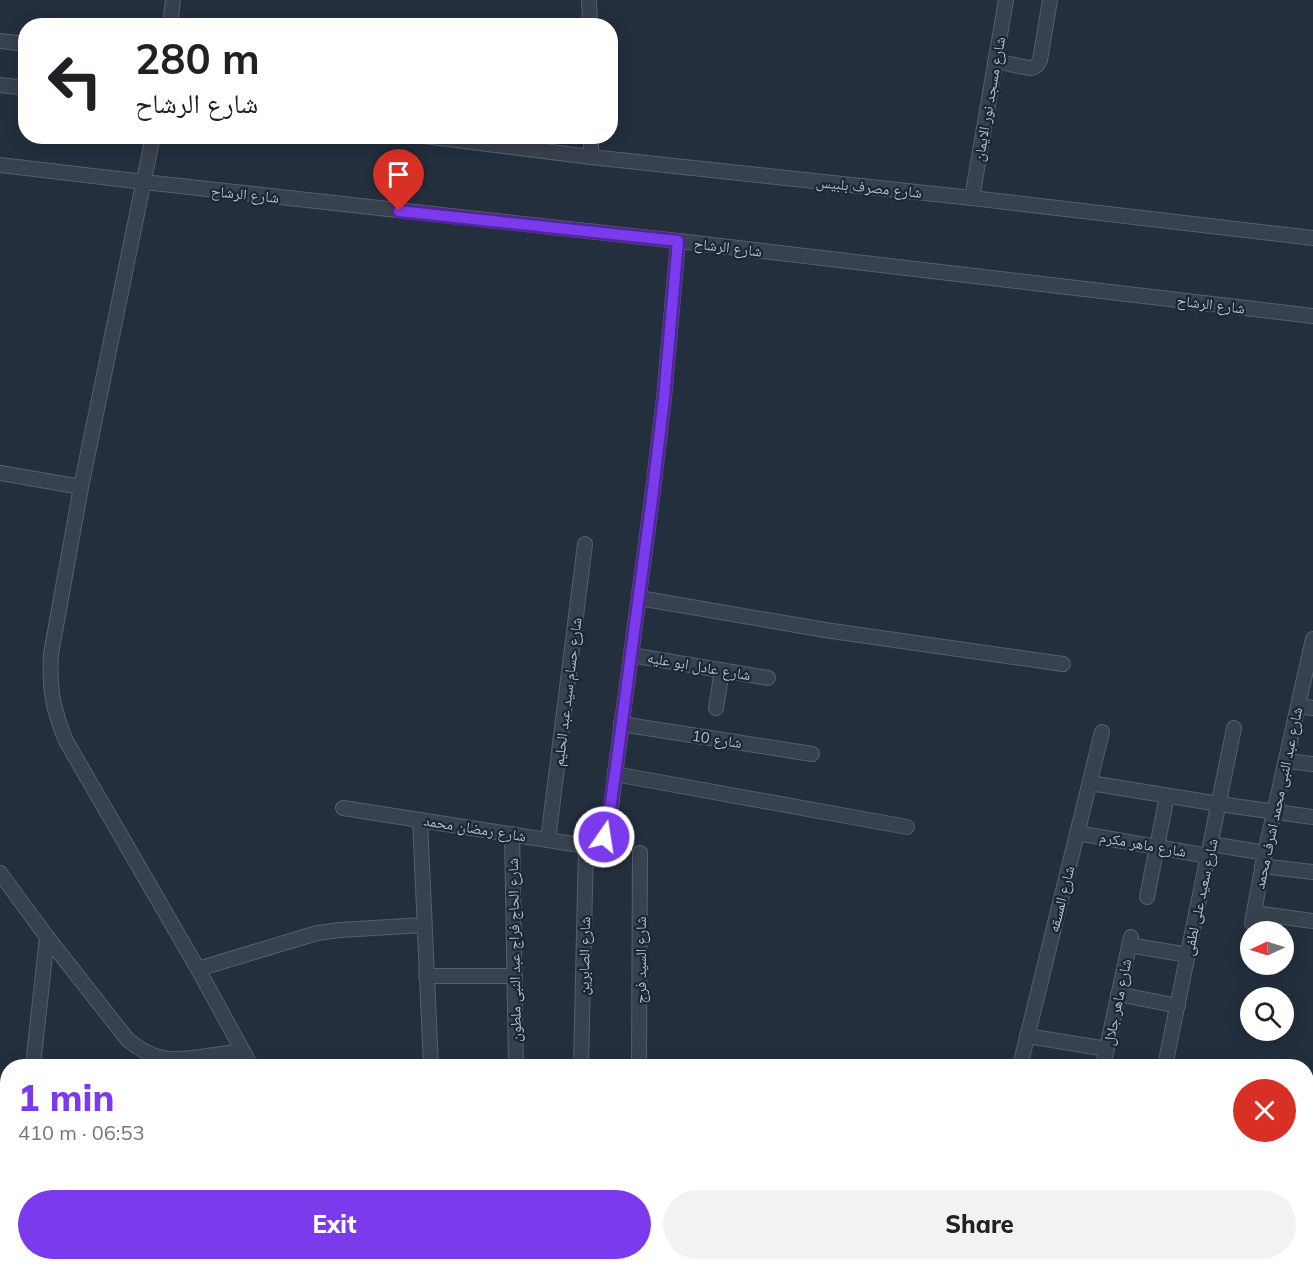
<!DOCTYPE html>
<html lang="en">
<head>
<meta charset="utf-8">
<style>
  body { margin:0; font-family:Mulish,"Noto Naskh Arabic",sans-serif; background:#f2f2f2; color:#202124; height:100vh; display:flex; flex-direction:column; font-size:22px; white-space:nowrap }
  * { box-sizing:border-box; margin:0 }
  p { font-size:20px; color:#757577 }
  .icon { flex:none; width:33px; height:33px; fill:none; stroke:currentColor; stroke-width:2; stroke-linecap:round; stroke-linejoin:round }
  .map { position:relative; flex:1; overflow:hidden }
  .details { position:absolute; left:0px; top:1059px; width:1314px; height:212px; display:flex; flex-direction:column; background:#fff; border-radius:24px 24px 0 0; box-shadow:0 3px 15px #0003 }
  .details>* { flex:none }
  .top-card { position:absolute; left:18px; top:18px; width:600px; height:126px; border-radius:24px; box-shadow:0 3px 15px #0003; background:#fff; color:#202124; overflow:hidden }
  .needle { width:39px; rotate:266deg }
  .buttons { position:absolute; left:1240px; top:921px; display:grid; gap:12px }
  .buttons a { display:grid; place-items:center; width:54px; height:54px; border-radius:50%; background:#fff; box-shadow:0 3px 15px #0003; font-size:30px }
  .pin { position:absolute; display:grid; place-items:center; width:51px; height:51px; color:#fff; margin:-62px -26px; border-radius:50% 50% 50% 0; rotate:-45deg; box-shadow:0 0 6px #0007 }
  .pin .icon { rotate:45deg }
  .me { position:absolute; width:66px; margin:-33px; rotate:13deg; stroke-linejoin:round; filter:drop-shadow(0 0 4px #0008) }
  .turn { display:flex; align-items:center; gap:21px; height:126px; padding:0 18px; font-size:27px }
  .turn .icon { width:78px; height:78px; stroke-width:2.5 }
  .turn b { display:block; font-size:42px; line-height:51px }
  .round { display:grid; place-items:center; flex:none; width:63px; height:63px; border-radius:32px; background:#f2f2f2 }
  .head { display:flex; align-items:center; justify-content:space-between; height:102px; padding:0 18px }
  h1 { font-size:36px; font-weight:800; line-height:45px; color:#7c3aed }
  .button { display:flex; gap:12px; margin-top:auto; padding:12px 18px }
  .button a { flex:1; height:69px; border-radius:36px; background:#7c3aed; color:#fff; font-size:24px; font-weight:800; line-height:69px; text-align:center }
  .button a+a { background:#f2f2f2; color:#202124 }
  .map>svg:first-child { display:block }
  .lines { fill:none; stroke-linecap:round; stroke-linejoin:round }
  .canal { stroke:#394c67; stroke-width:15 }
  .minor-casing { stroke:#565f6c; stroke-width:16 }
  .minor { stroke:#38414e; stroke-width:14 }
  .route-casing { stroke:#51269a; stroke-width:15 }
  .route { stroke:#7c3aed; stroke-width:10 }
  .labels { text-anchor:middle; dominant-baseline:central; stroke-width:4.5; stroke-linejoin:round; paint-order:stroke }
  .street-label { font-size:15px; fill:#b4bcc9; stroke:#1d2633 }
</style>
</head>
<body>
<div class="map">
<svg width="1313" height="1270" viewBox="0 0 1313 1270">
  <rect width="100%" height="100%" fill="#242f3e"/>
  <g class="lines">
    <g class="canal">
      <path d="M0,1136L8,1137"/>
      <path d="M959,1263L980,1270"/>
    </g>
    <defs>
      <g id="minor">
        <path d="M589,0L590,26"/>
        <path d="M170,26L173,0"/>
        <path d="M0,41L26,44"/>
        <path d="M995,61L1029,68C1035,68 1037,66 1040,60L1050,0"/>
        <path d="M0,85L26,88"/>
        <path d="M153,136L81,487L51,654C49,688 53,710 66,741L198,969L251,1066"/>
        <path d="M424,136L591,157L972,198L1313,238"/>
        <path d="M591,136V157"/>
        <path d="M0,165L144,182L678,241L1313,316"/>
        <path d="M972,198L1006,0"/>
        <path d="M0,473L81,487"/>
        <path d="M639,598L825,630L1063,664"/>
        <path d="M631,655L768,678"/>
        <path d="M1298,706L1313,708"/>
        <path d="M716,708L722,670"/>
        <path d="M621,724L812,754"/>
        <path d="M1286,761L1313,764"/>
        <path d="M615,774L907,827"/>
        <path d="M1090,783L1219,804L1313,817"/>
        <path d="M343,808L586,846C592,845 596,845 600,842C610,833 613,788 615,774L652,498L664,398L678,241"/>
        <path d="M420,820L431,1066"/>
        <path d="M1077,833L1208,856"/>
        <path d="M512,834L516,1066"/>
        <path d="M548,840L585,544"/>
        <path d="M1211,844L1265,853"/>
        <path d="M1262,866L1313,872"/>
        <path d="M0,873L47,937L128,1040C154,1061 169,1061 200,1057C215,1055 229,1053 243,1051"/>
        <path d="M1147,897L1167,796"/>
        <path d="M1254,913L1313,921"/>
        <path d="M1252,923L1265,853L1313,639"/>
        <path d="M1129,945L1188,955"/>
        <path d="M198,969L317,933L340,930L424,925"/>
        <path d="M426,976H515"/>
        <path d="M1118,994L1178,1006"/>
        <path d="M1027,1036L1107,1049"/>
        <path d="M33,1066L47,937"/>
        <path d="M581,1066L586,846"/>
        <path d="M639,1066L640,853"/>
        <path d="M1020,1066L1102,732"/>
        <path d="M1103,1066L1131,937"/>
        <path d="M1165,1066L1234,728"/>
        <path d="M0,1122L8,1123"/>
        <path d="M0,1166L8,1167"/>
        <path d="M1306,1223L1313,1189"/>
        <path d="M323,1263L324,1270"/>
        <path d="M390,1263V1270"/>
        <path d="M446,1263V1270"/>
        <path d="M801,1263L825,1270"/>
        <path d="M1012,1263L1033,1270"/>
        <path d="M6,1270L8,1262"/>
        <path d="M53,1270L54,1263"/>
        <path d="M122,1270L123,1263"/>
        <path d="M199,1270L200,1263"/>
        <path d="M559,1270V1263"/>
        <path d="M626,1270L627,1263"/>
        <path d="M683,1270L684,1263"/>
        <path d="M723,1270L724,1263"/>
        <path d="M783,1270L785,1263"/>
        <path d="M895,1270H904"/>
        <path d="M1060,1270L1061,1263"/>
        <path d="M1124,1270L1126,1263"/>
        <path d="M1234,1270L1235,1263"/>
        <path d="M1298,1270L1299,1263"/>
      </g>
    </defs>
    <use href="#minor" class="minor-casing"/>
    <use href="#minor" class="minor"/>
  </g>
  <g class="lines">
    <defs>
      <path id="route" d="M399,211L678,241L664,398L652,498L615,774L609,816L604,837"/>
    </defs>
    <use href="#route" class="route-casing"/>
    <use href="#route" class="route"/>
  </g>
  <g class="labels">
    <g class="street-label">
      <text transform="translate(989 99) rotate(-80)">شارع مسجد نور الايمان</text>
      <text transform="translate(869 187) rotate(6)">شارع مصرف بلبيس</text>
      <text transform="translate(245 194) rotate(6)">شارع الرشاح</text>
      <text transform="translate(728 247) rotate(7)">شارع الرشاح</text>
      <text transform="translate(1211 304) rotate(7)">شارع الرشاح</text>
      <text transform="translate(699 666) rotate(10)">شارع عادل ابو عليه</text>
      <text transform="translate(567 692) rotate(-83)">شارع حسام سيد عبد الحليم</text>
      <text transform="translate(717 739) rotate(9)">شارع 10</text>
      <text transform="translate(1278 798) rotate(-78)">شارع عبد النبى محمد اشرف محمد</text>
      <text transform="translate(475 828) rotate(9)">شارع رمضان محمد</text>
      <text transform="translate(1143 844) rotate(10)">شارع ماهر مكرم</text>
      <text transform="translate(1200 897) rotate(-78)">شارع سعيد على لطفى</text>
      <text transform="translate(1061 899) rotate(-76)">شارع المسقه</text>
      <text transform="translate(514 950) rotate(-91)">شارع الحاج فراج عبد النبى ملطون</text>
      <text transform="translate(584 956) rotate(-89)">شارع الصابرين</text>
      <text transform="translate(640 960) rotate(-90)">شارع السيد فرج</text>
      <text transform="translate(1117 1002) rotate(-78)">شارع ماهر جلال</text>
    </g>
  </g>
</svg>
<div class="buttons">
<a><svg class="needle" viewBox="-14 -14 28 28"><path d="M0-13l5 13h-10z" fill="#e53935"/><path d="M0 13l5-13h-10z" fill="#757577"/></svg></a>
<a><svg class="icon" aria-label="search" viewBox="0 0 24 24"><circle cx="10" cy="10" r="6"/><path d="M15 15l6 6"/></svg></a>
</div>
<div class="pin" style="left:399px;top:211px;background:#d93025"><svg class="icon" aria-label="arrive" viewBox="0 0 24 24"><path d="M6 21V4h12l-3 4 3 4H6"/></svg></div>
<svg class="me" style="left:604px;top:837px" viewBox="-20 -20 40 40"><circle r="17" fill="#7c3aed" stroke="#fff" stroke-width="3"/><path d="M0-11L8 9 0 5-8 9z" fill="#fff"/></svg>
<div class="top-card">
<div class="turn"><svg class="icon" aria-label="left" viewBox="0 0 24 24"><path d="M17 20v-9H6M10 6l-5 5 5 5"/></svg><div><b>280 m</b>شارع الرشاح</div></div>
</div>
<section class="details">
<div class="head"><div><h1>1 min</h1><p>410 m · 06:53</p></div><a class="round" style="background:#d93025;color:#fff"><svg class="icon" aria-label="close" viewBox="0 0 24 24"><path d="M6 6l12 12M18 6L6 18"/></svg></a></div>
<div class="button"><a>Exit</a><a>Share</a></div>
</section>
</div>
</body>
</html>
